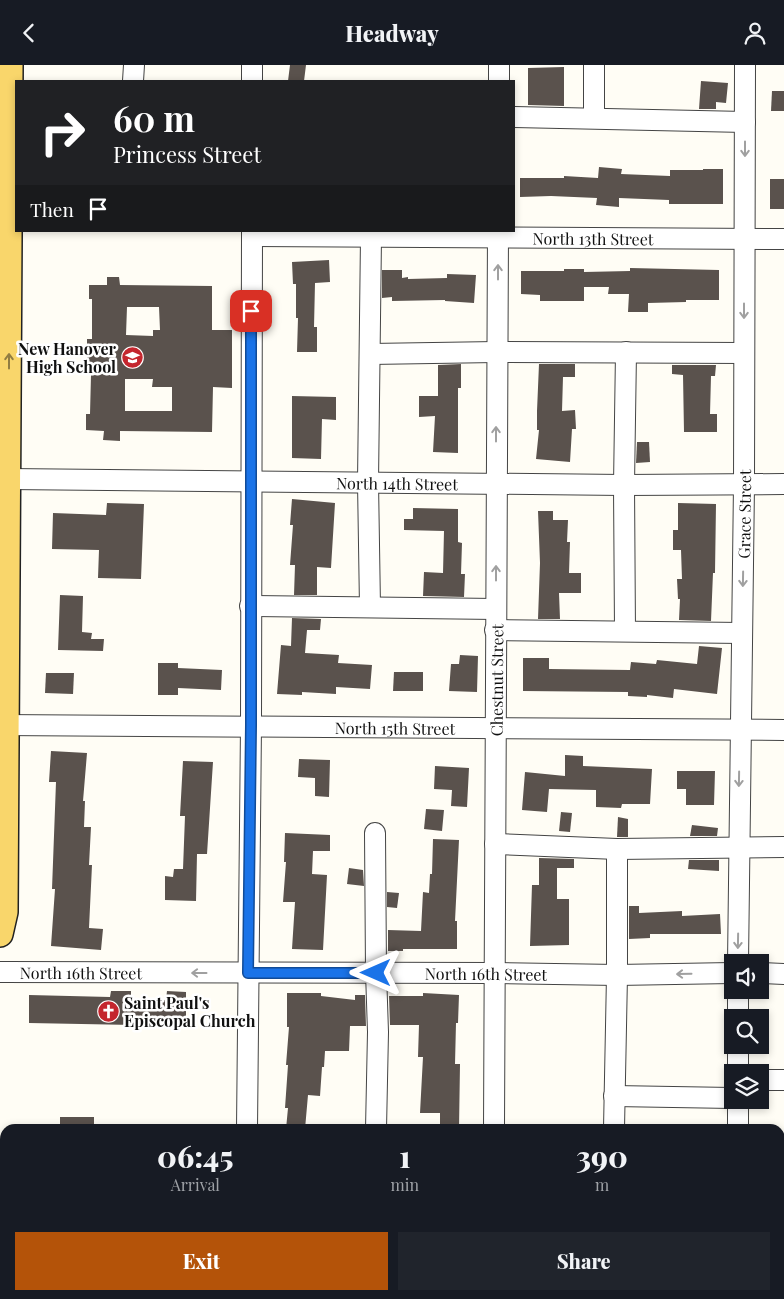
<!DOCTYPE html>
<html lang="en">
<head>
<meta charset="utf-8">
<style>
  body { margin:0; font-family:"Playfair Display",serif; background:#20242c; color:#f1f3f6; height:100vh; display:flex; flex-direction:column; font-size:19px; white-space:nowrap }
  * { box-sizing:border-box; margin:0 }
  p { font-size:16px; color:#9ea1a6 }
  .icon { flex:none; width:28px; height:28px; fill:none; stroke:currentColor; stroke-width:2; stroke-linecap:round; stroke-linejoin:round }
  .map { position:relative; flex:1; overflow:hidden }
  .panel { position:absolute; left:0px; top:1059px; width:785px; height:176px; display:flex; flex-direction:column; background:#171b24; border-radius:15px 15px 0 0; box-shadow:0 2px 8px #0003 }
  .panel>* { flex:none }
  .guide { position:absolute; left:15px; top:15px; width:500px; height:152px; border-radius:0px; box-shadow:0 2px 8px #0003; background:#202124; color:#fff; overflow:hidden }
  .tools { position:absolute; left:724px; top:889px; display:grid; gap:10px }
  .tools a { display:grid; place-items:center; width:45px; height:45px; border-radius:0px; background:#171b24; box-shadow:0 2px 8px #0003; font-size:25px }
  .pin { position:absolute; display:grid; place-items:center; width:42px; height:42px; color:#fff; margin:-21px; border-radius:10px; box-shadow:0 2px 8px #0006 }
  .me { position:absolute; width:55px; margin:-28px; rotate:270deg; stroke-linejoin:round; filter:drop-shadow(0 0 4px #0008) }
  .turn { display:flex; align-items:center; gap:18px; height:105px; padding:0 15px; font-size:22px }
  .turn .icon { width:65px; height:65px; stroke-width:2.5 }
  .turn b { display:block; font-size:35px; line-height:42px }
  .then { display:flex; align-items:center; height:48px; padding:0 15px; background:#0003; gap:10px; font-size:19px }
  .eta { display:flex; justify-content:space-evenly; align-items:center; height:85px; text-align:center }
  .eta b { font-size:30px; font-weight:800; line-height:35px }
  .cta { display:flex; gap:10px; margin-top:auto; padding:10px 15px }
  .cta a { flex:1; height:58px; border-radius:0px; background:#b45309; color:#fff; font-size:20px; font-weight:800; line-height:58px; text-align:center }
  .cta a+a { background:#20242c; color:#f1f3f6 }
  header { display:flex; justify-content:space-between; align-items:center; height:65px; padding:0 15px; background:#171b24; font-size:22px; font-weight:800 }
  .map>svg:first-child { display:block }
  .cemetery { fill:url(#cemetery-stones) }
  .building { fill:#5a524d; fill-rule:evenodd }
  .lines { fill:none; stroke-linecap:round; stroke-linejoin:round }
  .minor-casing { stroke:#444; stroke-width:22 }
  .major-casing { stroke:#222; stroke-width:28 }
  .minor { stroke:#fff; stroke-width:20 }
  .major { stroke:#f9d66b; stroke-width:25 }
  .oneway { stroke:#a0a0a0 }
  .oneway2 { stroke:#917d42 }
  .route-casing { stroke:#114b97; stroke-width:12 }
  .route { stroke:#1a73e8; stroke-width:9 }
  .labels { text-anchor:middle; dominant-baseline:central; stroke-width:5; stroke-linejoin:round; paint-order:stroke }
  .street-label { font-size:16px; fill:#111; stroke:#fff }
  .poi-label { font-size:16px; font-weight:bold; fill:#111; stroke:#fff; text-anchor:end }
</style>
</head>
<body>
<header><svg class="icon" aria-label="back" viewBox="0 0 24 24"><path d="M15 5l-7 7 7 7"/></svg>Headway<svg class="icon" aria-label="person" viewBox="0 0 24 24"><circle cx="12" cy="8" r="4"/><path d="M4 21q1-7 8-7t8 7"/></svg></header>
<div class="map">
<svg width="784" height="1234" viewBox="0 0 784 1234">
  <defs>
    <pattern id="cemetery-stones" width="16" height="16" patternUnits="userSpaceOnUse" patternTransform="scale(1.25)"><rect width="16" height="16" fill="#d9e3c4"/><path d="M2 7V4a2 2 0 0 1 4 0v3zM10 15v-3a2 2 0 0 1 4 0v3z" fill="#b9c2a7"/></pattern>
  </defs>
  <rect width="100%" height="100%" fill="#fffdf5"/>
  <path class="cemetery" d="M723,1230H766L770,1234H723Z"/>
  <g class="building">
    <path d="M290,0H306L304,16H288Z"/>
    <path d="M564,2V41L528,40V3Z"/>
    <path d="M701,16L728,18L726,38L716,37V44H699Z"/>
    <path d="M772,26H784V46H771Z"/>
    <path d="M599,102L622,104L621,109L670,111V105H703V104H723V139H669V135L619,133V142L596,140L597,133L551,131L520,132V113H564V111L598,113Z"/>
    <rect x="770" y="114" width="14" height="30"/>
    <path d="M329,195L330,217L315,218L314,262H317V287H297L298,253H296V219H293L292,197Z"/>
    <path d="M630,203L719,205V235H686V237L648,238V247H628L629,229H608L609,222H584V236H540V230L521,229V206H564V204H584V207L630,206Z"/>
    <path d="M382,205H402V213L408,212V214L447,213V209L476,210L474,238L445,236V235L392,236V232L382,233Z"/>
    <path d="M107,212H119L120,220L212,221V265H232V323L213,322L212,367L120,366V376L103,375L104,366L86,365V349H90L91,310H87V274H92V234H89V220H107ZM127,242H159L160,265H153V271L126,270ZM125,314H153L152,322H172V346H125Z"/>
    <path d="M461,299V323H458V388L433,387L435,351L419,352V331H438V300Z"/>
    <path d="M539,299H575V312H563L562,346L575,345L576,364H572L570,397L536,394L539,365H537V346Z"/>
    <path d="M672,300H716L715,311H711L710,349H717V367H684L683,310L672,309Z"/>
    <path d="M292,331L336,332V355L322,354L321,394L292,393Z"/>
    <path d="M637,377H649L650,397L636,398Z"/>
    <path d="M292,434L335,438L331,503L317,502V530H294L295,500H290L293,460H290Z"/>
    <path d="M107,438L144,439L141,514L98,513L99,485L52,484L53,448L106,450Z"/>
    <path d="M678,438L716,439L715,508H713L711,556L679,555L680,534H678L677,514H682L681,485H673V465H678Z"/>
    <path d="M413,443L458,444V477L462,478L461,509H465L464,532L423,531L424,507L443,508L444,466L404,465V454H413Z"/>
    <path d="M538,446H553V455H568L567,477H570L569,508H581V528H559L560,554H538L540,498Z"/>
    <path d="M60,530L83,531L82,567L92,568L91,574H104L103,586L58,585Z"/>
    <path d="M292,553L321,554L320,565H307L305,588L339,590L338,598L372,600L370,624L336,622V629L302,627V630L277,629L281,580L291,581Z"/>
    <path d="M699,581L722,583L717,629L674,624L673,633L647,630V632L628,631V627L523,626V593H549V604L630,605L631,597L656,599L657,595L697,599Z"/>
    <path d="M460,590L478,591L477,627L449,626L451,599H459Z"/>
    <path d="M158,598H178V603L222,605L221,625L178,623V630H158Z"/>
    <path d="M394,607H423V626H393Z"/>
    <path d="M46,608H74L73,629L45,628Z"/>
    <path d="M51,686L87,688L83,736H85L84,762H91L89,800H92L89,863L103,864L101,885L51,881L55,824H52L56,717H49Z"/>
    <path d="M565,690L583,691V701L652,704L650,739H622L621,743L596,742V725L549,724L547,747L522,745L525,707L565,711Z"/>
    <path d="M299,694L330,695L329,732L315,731V713L298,712Z"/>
    <path d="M183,696L213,697L207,789H197L196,836L165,835V811L173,812L174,804H183L185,751H180Z"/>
    <path d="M435,701L469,703L467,742L451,741L452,725L434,724Z"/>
    <path d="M677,706H715L714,740H686V724H677Z"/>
    <path d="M426,744L444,745L442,766L424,764Z"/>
    <path d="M561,747L572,748L570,767L559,766Z"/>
    <path d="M618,752L628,754V772H617Z"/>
    <path d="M692,760L718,763L717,771H690Z"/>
    <path d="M285,768L330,770V786H313L312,809L327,810L323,885L292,884L295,837H283L286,797H284Z"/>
    <path d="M433,774L459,775L455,856H457V884H403V886H388V865L421,866L423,827L429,828L430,809H432Z"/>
    <path d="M539,793L574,794V803H557V834H569V880L530,881L532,820H539Z"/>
    <path d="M689,795H719V806L688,804Z"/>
    <path d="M349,803L363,805L364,821L347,819Z"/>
    <path d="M387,827L399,828L397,843L387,842Z"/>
    <path d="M629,841H639V848L682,846V851L720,849L721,869H650V873L629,874Z"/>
    <path d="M111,926H131V934L166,935L167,926L186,927V961L29,958V930L110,932Z"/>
    <path d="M287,928H321V931L355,935V930H365L366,961H350L349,986H325L324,1002H322L320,1031L308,1030L305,1064H286L288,1043H285L288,1000H286L289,962H287Z"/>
    <path d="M423,928L459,930L458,958H456L455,999H460L459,1064H440V1048H420L423,992H418L419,960H390L389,931H423Z"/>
    <rect x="60" y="1052" width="34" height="12"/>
  </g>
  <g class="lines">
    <defs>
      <g id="minor">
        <path d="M594,0V53"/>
        <path d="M133,16L134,0"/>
        <path d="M252,16V0"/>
        <path d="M499,16V0"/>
        <path d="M514,52L745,57"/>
        <path id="s1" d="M252,171L784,174"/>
        <path d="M370,289L496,287L744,288"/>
        <path id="s2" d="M8,414L624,420L784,419"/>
        <path d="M250,541L496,544"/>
        <path d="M370,542L368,417L371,172"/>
        <path d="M495,565L742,568"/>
        <path d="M625,566L624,420L626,287"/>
        <path id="s3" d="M0,660L784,665"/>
        <path d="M375,768L376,907L378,967L376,1064"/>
        <path d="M495,779L617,784L784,782"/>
        <path id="s4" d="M738,898L744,419L745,0"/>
        <path id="s5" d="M0,907L495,908L617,910L732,908"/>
        <path d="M760,908L784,909"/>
        <path d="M738,952V925"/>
        <path d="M738,1008V980"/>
        <path d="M760,1015H784"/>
        <path d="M614,1031L732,1033"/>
        <path d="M738,1035V1064"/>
        <path d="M247,1064L251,660L252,166"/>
        <path id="s6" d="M494,1064L498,166"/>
        <path d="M614,1064L617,910V784"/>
        <path d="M0,1154L5,1153"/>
        <path d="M780,1157H784"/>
        <path d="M780,1216L784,1220"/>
        <path d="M149,1234V1230"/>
        <path d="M246,1234V1230"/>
        <path d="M372,1234V1230"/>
        <path d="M492,1234V1230"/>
        <path d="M619,1234V1230"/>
      </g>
      <path id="major" d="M0,869L5,847L10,0"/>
    </defs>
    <use href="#minor" class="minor-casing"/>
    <use href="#major" class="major-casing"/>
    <use href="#minor" class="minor"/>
    <use href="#major" class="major"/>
  </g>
  <defs><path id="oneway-shaft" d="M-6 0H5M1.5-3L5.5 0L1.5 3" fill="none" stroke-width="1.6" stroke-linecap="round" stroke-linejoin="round" transform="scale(1.25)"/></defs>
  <g class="oneway">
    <use href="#oneway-shaft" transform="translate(745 84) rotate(90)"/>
    <use href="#oneway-shaft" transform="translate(498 207) rotate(-90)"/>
    <use href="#oneway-shaft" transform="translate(744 246) rotate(90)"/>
    <use href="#oneway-shaft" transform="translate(496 369) rotate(-90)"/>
    <use href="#oneway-shaft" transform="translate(496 508) rotate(-90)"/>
    <use href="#oneway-shaft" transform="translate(743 514) rotate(91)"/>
    <use href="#oneway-shaft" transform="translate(739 714) rotate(91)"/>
    <use href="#oneway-shaft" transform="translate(738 876) rotate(91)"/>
    <use href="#oneway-shaft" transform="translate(199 908) rotate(-180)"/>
    <use href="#oneway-shaft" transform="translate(684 909) rotate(179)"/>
  </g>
  <use class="oneway2" href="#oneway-shaft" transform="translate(9 296) rotate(-90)"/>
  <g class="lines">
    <defs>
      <path id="route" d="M251,246V660L248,908H376"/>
    </defs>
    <use href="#route" class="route-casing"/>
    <use href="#route" class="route"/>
  </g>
  <defs>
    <symbol id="school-disc" viewBox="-11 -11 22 22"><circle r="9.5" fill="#c4262e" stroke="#fff"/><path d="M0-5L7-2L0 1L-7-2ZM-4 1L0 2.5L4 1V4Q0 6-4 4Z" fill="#fff"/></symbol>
    <symbol id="church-disc" viewBox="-11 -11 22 22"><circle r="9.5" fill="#c4262e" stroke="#fff"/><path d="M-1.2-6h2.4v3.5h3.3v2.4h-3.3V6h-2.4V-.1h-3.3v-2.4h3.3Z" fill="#fff"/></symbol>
  </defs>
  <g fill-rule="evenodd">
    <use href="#school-disc" x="120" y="280" width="25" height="25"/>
    <use href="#church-disc" x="96" y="934" width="25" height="25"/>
  </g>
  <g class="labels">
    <g class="street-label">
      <text stroke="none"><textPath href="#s1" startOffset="341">North 13th Street</textPath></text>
      <text stroke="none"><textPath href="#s2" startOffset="389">North 14th Street</textPath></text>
      <text stroke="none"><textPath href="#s4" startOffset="449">Grace Street</textPath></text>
      <text stroke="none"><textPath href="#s6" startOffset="449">Chestnut Street</textPath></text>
      <text stroke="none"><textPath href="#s3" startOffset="395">North 15th Street</textPath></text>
      <text stroke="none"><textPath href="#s5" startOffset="81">North 16th Street</textPath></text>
      <text stroke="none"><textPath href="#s5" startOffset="486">North 16th Street</textPath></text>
    </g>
    <g class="poi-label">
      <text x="116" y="283">New Hanover<tspan x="116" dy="18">High School</tspan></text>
      <text x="124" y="937" text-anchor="start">Saint Paul's<tspan x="124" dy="18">Episcopal Church</tspan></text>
    </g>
  </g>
</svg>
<div class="tools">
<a><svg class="icon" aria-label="sound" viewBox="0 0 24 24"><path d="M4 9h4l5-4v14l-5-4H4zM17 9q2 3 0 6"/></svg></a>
<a><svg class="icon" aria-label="search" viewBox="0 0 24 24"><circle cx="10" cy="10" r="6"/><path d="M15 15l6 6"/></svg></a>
<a><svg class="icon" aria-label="layers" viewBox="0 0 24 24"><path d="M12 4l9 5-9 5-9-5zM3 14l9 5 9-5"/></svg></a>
</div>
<div class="pin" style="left:251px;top:246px;background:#d93025"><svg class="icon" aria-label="arrive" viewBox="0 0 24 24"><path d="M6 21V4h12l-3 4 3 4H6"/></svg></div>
<svg class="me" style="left:376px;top:908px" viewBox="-20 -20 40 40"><path d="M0-17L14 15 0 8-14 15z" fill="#1a73e8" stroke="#fff" stroke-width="4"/></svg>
<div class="guide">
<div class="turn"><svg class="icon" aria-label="right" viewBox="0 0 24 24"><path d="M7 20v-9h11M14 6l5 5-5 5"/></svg><div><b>60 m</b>Princess Street</div></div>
<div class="then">Then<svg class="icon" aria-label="arrive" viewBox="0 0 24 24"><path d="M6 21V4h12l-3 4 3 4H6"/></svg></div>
</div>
<section class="panel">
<div class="eta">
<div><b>06:45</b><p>Arrival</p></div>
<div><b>1</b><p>min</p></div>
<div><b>390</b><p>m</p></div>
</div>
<div class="cta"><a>Exit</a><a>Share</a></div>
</section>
</div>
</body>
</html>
